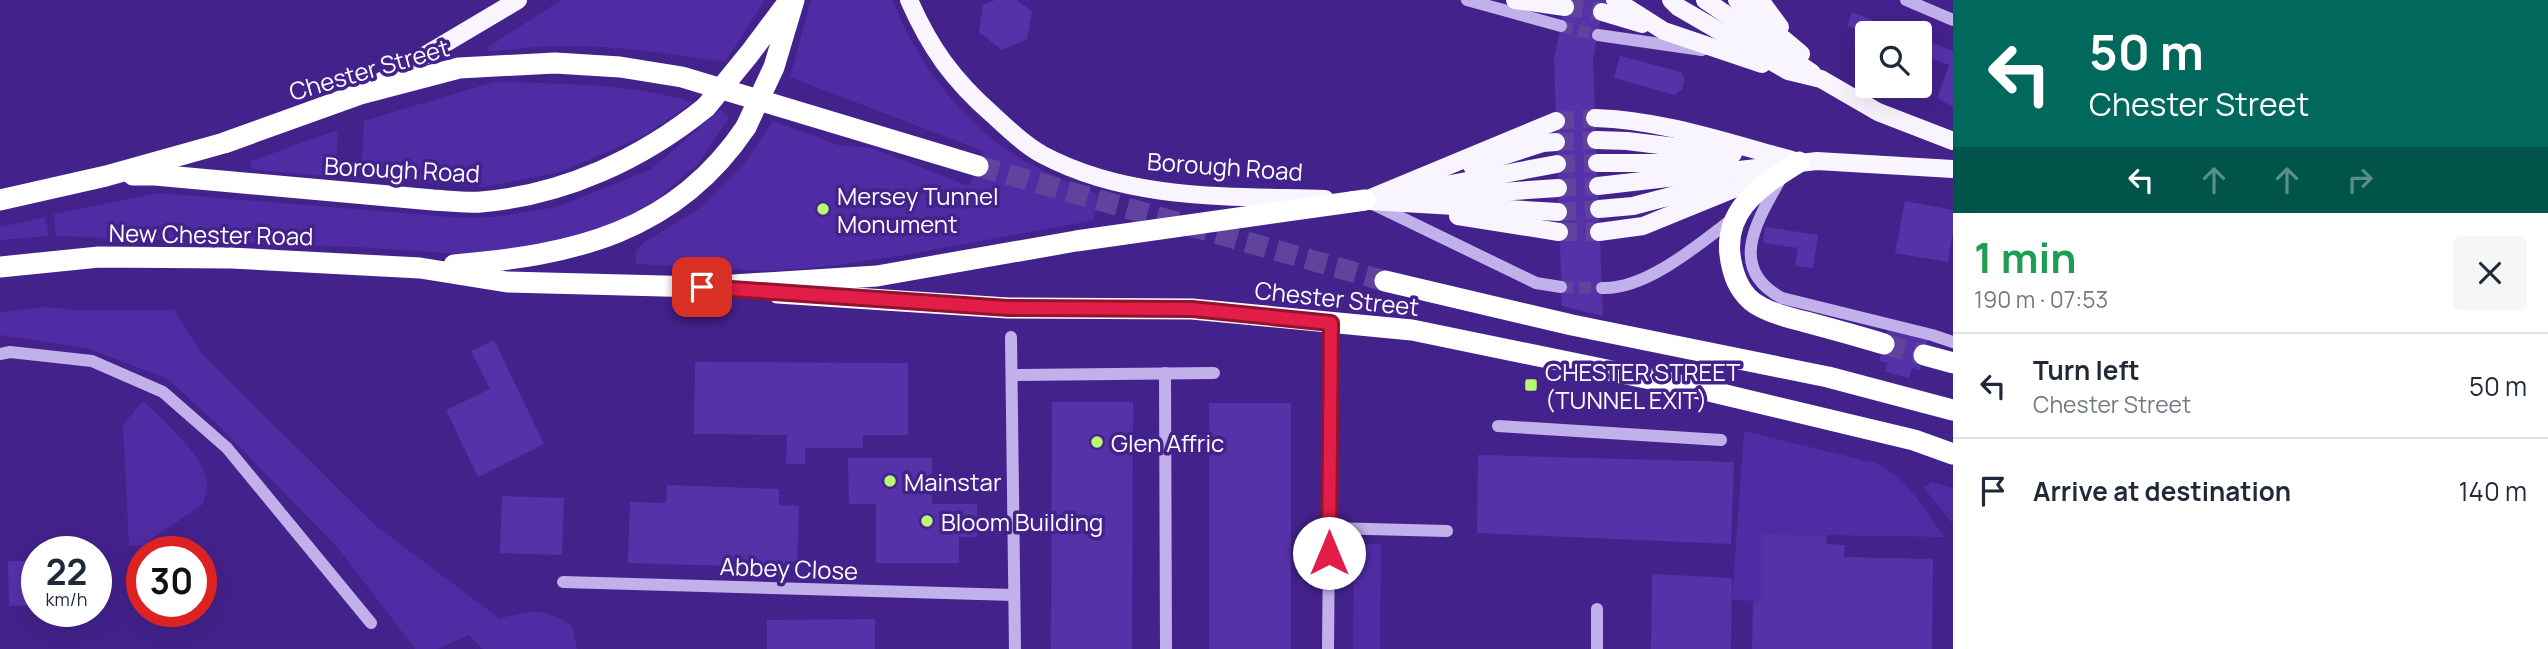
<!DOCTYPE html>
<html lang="en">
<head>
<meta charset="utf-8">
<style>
  body { margin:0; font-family:Manrope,sans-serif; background:#f6f6f7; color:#1f2937; height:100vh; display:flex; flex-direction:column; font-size:26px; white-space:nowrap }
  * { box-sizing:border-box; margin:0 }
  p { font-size:23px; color:#747a83 }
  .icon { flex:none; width:38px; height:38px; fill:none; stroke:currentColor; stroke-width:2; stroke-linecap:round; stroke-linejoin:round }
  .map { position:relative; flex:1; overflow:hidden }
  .panel { display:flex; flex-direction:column; background:#fff; width:595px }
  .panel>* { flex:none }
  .hud { background:#00695c; color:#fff; overflow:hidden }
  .fabs { position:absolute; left:1855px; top:21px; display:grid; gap:14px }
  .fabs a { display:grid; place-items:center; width:77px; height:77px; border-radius:7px; background:#fff; box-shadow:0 7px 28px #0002; font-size:35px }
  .speed { position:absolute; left:21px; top:536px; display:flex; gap:14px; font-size:35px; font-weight:700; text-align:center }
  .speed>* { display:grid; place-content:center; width:91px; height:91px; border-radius:50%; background:#fff; box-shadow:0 7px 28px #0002; line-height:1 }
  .speed small { font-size:18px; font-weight:400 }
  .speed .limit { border:10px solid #d22; background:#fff; color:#111 }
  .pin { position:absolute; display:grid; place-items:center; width:60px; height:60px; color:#fff; margin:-30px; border-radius:14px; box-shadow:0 4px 10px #0006 }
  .me { position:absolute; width:77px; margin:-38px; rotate:0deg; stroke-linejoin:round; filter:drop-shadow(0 0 5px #0008) }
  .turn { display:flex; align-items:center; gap:24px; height:147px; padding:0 21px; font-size:32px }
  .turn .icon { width:91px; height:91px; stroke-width:2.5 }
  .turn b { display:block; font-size:49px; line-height:60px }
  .lanes { display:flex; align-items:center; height:66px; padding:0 21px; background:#0003; justify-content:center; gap:35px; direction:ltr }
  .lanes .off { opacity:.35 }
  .round { display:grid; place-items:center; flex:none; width:74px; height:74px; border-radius:7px; background:#f6f6f7 }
  .overview { display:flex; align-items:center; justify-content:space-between; height:119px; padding:0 21px }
  h1 { font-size:42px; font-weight:700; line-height:52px; color:#1e9e55 }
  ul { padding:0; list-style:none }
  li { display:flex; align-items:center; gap:21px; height:105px; padding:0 21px; border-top:2px solid #e0e1e3 }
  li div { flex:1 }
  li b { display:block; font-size:26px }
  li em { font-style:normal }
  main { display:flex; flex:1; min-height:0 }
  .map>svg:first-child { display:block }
  .green { fill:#502ca4 }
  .building { fill:#5632a9 }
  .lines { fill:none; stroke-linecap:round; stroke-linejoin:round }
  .minor-tunnel { stroke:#5f439d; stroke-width:12; stroke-dasharray:12 6; stroke-linecap:butt }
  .major-tunnel { stroke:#5f439d; stroke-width:18; stroke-dasharray:18 9; stroke-linecap:butt }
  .highway-tunnel { stroke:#5f439d; stroke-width:21; stroke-dasharray:21 10; stroke-linecap:butt }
  .minor { stroke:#c2b0eb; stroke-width:12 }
  .major { stroke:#f8f5fe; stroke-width:18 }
  .highway { stroke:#fff; stroke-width:21 }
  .highway-bridge { stroke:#fff; stroke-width:21 }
  .route-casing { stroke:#92132f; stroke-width:18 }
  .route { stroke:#e11d48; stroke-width:12 }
  .poi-dot { fill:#baf772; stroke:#43228c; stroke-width:2.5 }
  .labels { text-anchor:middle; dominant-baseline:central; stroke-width:7; stroke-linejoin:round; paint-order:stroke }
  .street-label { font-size:24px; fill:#fff; stroke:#43228c }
  .poi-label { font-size:24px; fill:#fff; stroke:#43228c; text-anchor:start }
</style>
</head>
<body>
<main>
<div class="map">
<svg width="1953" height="649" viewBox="0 0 1953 649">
  <rect width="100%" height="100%" fill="#43228c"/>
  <g class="green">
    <path d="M561,0H765L725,62C643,49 573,39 489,52L487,48Z"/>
    <path d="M811,0H893C916,64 968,130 1028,163C1050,175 1074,184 1097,194L1094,220L905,255L830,266L770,271L636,264V251L643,243L699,209L744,164L773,121L838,145L872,148L969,186L983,151L790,77Z"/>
    <path d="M494,82C564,84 625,83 693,102L644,136L560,172L484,187L361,178L364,121Z"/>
    <path d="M720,110L729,118L698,164L646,208L584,236L475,255L357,247L56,236L54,214L159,193L463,218L496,217L557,207L650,170Z"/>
    <path d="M338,130L335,177L257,170L251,167V161Z"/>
    <path d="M45,217L49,236L0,240V227Z"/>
    <path d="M47,307L75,310H174L201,353L376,526L500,619C530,610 545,607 572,626L577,649H483L469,635L438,649H415L339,549L219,426L168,379L87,348L0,335V312Z"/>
    <path d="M143,401C160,417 207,459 207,483C207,490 204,497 203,504L143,545L129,546L123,425Z"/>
    <path d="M1744,431L1875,463C1907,477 1924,510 1945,537L1762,534L1761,602L1732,599Z"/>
    <path d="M1932,482L1953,488V524L1924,488Z"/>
    <path d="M1354,544H1381L1380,649H1353Z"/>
  </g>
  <g class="building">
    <path d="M995,0H1017L1032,12L1027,39L1002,50L979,32L983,5Z"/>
    <path d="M1566,0H1609L1602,12L1593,60L1603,316L1562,306L1554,58Z"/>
    <path d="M1852,12L1906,33H1866L1847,26Z"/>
    <path d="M1920,38L1953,51V107L1937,98L1949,65L1920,54Z"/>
    <path d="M1620,56L1681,72L1685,80L1682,89L1675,95L1614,78Z"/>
    <path d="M1905,201L1953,210V233L1948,262L1895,253Z"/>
    <path d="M1765,227L1818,235L1813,268L1795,266L1798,248L1763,243Z"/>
    <path d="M1889,325L1929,335L1920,370L1912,368L1909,378L1885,372L1888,363L1879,361Z"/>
    <path d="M494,340L544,444L478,477L446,410L490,389L471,351Z"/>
    <path d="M695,362L908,363V435H863V448H805V464H786L787,435L694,434Z"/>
    <path d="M1052,402H1133L1132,649H1051Z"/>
    <rect x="1209" y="403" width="82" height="246"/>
    <path d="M1478,455L1734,462L1731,544L1477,533Z"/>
    <path d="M848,458H932V504H977V537H959V563H876V504H849Z"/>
    <path d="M667,485L779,489V505L799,506L797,568L628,563L630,502L666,503Z"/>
    <path d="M502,496L564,498L562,555L500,553Z"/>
    <path d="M1761,534L1826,535L1827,544L1845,545L1844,557L1933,559L1932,649H1752L1753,602H1761Z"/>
    <path d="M8,561H37V605L9,606Z"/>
    <path d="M1652,574L1732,578L1731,649H1651Z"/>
    <path d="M875,619V649H767V620Z"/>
  </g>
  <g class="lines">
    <g class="minor-tunnel">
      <path d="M1561,26L1598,35"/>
      <path d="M1561,287L1602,288"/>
    </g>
    <g class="major-tunnel">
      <path d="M1565,7L1602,12"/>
      <path d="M1556,121L1595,118"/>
      <path d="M1556,142L1596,140"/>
      <path d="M1557,164L1597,163"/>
      <path d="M1558,188L1598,186"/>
      <path d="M1558,212L1599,209"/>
      <path d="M1559,232H1599"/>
    </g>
    <g class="highway-tunnel">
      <path d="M978,166L1385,281"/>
      <path d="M1884,344L1924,355"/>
    </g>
    <g class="minor">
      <path d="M1467,0L1561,26"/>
      <path d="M1906,0L1953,20"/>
      <path d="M1598,35L1702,50"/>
      <path d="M1781,178C1759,218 1725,268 1782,298L1932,335L1953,342"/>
      <path d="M1373,204L1536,283L1561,287"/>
      <path d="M1602,288C1647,290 1700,243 1735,217"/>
      <path d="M1011,337L1015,649"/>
      <path d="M0,354L10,352L92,361L163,392L227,448L371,623"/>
      <path d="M1165,373L1166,649"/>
      <path d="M1012,375L1214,373"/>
      <path d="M1498,426L1721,440"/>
      <path d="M1329,528L1447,531"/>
      <path d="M563,582L1014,595"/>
      <path d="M1597,609V649"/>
      <path d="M1328,649L1331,322"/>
    </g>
    <g class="major">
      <path d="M909,0C930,48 953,80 993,115C1008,129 1025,145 1043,155C1130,201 1229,196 1325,199"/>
      <path d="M1515,0L1565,7"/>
      <path d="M1615,0L1664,31L1762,64"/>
      <path d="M1671,0L1678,7L1788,71L1821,79L1878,112L1953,141"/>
      <path d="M1705,0L1812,73"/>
      <path d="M1737,0L1801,54"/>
      <path d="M1760,0L1780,27"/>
      <path d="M1602,12L1642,24"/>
      <path d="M375,85L518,0"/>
      <path d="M1595,118C1663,120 1728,143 1792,160"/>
      <path d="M1596,140L1627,141L1733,154"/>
      <path d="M1597,163H1729"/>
      <path d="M1472,166L1543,143L1556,142"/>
      <path d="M1598,186L1817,161L1953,169"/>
      <path d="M1403,193L1557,164"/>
      <path d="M1439,196L1558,188"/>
      <path d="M1368,199L1556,121"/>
      <path d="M1353,200L1558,212"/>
      <path d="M1599,209L1633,206L1725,182"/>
      <path d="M1458,216L1559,232"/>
      <path d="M1599,232L1643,226L1773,173"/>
    </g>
    <g class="highway">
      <path d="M1799,162C1757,188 1717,214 1733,270C1737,285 1746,300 1761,307C1775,315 1791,318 1806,322C1832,329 1858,336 1884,344"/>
      <path d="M133,175H155L433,200C449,201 465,203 481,202C564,195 642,159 706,107"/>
      <path d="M0,200L106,176L224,143L360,94L459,68L555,63L620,67L682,77L978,166"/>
      <path d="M454,265C573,255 675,233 746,127"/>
      <path d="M0,267L99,257L231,258L420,268L507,282L702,287L877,276L1076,241L1365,200"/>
      <path d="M1385,281L1572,325L1828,377L1953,410"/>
      <path d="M778,293L1008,308L1192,309L1412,330L1709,391L1914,440L1953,454"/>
      <path d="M1924,355L1953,363"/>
    </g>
    <g class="highway-bridge">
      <path d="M706,107L750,53L789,1"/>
      <path d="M746,127L774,67L794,0"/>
    </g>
  </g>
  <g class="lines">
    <defs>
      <path id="route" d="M702,287L1008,308L1192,309L1331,323L1329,553"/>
    </defs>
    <use href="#route" class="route-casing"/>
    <use href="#route" class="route"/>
  </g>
  <g class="poi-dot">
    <circle cx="823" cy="209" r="7"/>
    <rect x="1524" y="378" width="14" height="14" rx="3.5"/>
    <circle cx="1097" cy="442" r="7"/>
    <circle cx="890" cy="481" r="7"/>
    <circle cx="927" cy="521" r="7"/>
  </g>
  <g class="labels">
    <g class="street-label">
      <text transform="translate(369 69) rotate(-16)">Chester Street</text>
      <text transform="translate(1225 166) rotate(4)">Borough Road</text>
      <text transform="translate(402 169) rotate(3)">Borough Road</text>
      <text transform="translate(211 234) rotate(1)">New Chester Road</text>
      <text transform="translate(1337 298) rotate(6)">Chester Street</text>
      <text transform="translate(789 568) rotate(2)">Abbey Close</text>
    </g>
    <g class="poi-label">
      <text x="837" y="195">Mersey Tunnel<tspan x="837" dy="28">Monument</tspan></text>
      <text x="1545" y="371">CHESTER STREET<tspan x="1545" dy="28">(TUNNEL EXIT)</tspan></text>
      <text x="1111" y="442">Glen Affric</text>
      <text x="904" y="481">Mainstar</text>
      <text x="941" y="521">Bloom Building</text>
    </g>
  </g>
</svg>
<div class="fabs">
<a><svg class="icon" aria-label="search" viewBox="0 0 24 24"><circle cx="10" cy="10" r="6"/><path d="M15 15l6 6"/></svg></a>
</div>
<div class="speed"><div>22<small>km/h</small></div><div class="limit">30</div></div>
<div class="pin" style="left:702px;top:287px;background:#d93025"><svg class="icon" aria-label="arrive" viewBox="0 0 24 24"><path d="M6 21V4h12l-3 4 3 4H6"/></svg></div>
<svg class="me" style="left:1329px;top:553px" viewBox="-20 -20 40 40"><circle r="19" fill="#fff"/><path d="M0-13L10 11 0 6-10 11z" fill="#e11d48"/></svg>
</div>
<section class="panel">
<div class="hud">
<div class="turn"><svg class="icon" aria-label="left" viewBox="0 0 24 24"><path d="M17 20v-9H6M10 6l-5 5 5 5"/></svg><div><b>50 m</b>Chester Street</div></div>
<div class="lanes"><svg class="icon" aria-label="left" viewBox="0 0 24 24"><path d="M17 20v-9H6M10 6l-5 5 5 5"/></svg><svg class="icon off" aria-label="ahead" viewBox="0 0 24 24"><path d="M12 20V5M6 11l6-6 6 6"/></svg><svg class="icon off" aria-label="ahead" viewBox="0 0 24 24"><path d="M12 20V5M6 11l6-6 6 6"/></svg><svg class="icon off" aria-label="right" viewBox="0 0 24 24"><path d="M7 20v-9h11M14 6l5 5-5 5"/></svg></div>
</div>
<div class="overview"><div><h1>1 min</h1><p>190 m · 07:53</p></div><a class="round"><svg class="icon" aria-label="close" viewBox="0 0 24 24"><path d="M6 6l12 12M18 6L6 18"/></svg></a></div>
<ul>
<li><svg class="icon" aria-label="left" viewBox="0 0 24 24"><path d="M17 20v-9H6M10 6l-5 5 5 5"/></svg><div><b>Turn left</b><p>Chester Street</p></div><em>50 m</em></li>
<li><svg class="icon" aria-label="arrive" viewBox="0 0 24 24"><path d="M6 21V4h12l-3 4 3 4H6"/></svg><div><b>Arrive at destination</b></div><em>140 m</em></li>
</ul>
</section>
</main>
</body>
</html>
